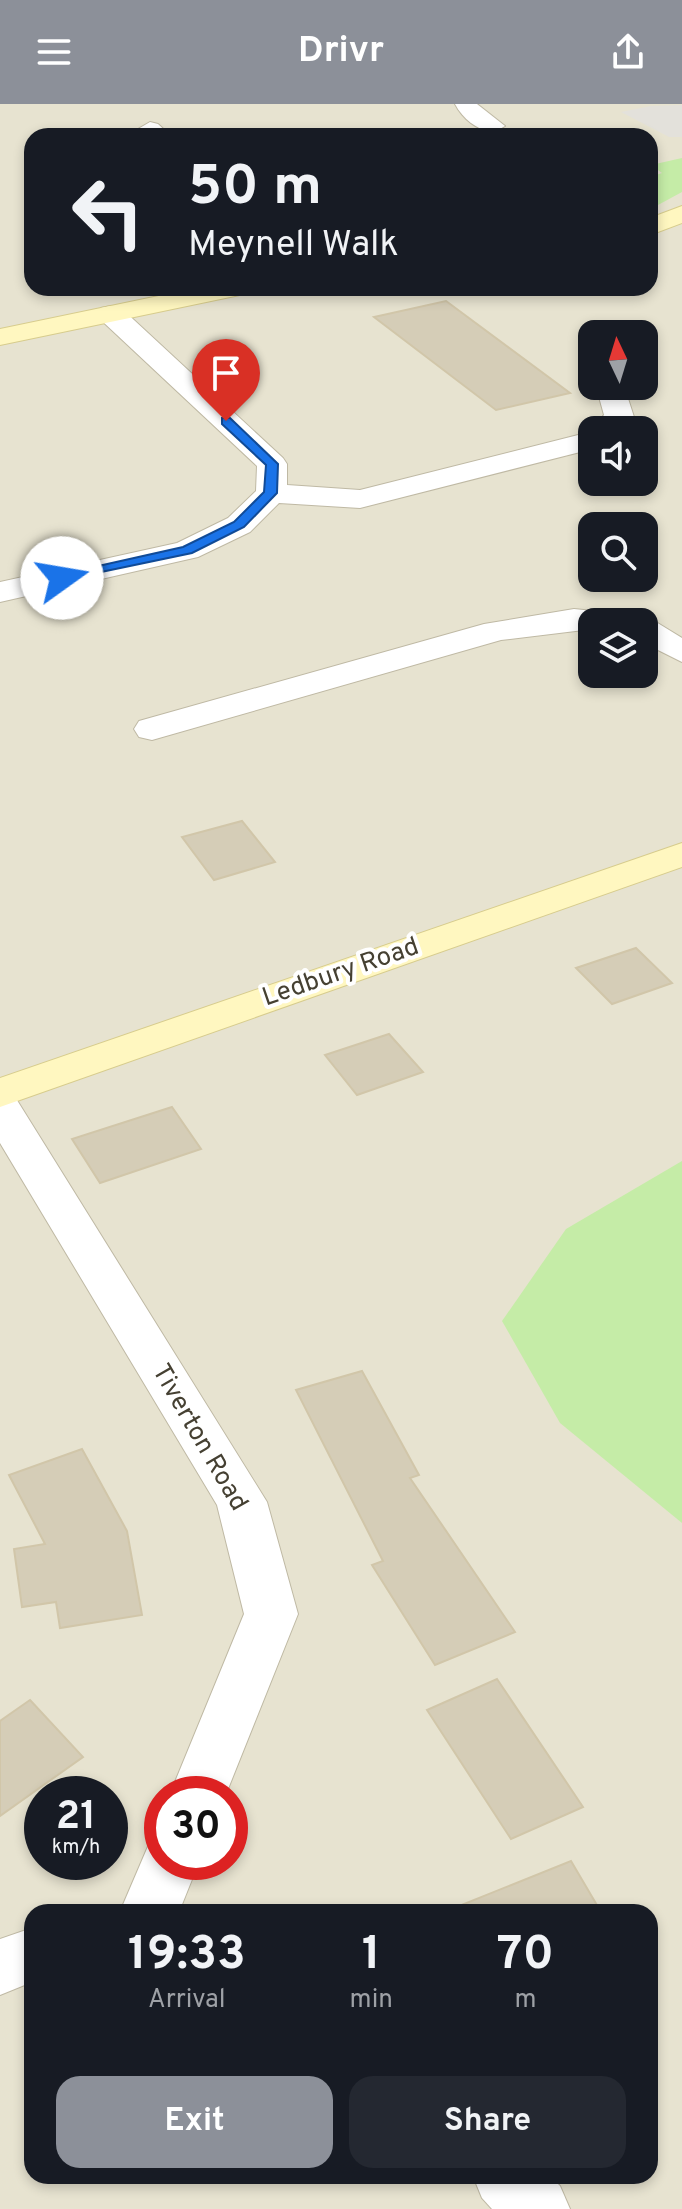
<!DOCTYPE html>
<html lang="en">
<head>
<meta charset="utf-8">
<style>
  body { margin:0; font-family:Overpass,sans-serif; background:#242831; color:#f1f3f6; height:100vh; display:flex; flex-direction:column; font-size:30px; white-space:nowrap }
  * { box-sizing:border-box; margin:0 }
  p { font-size:26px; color:#9ea1a6 }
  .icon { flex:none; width:44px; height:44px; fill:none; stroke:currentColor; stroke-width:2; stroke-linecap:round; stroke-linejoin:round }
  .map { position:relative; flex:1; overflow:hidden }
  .side { position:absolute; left:24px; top:1800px; width:634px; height:280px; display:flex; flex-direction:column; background:#171b24; border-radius:24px; box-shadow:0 4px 12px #0003 }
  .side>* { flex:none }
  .top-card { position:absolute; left:24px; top:24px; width:634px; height:168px; border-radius:24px; box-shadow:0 4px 12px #0003; background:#171b24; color:#f1f3f6; overflow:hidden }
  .needle { width:52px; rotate:356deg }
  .fabs { position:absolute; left:578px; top:216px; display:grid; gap:16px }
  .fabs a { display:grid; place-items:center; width:80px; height:80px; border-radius:16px; background:#171b24; box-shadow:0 4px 12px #0003; font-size:40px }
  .speed { position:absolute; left:24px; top:1672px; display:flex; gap:16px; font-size:40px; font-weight:700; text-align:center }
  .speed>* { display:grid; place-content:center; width:104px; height:104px; border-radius:50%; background:#171b24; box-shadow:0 4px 12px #0003; line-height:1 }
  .speed small { font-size:20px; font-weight:400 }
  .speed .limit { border:12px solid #d22; background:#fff; color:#111 }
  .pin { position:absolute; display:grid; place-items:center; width:68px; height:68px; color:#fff; margin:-82px -34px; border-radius:50% 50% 50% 0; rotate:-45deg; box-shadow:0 0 8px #0007 }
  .pin .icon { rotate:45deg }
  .me { position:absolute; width:88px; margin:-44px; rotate:77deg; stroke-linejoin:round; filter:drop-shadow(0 0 6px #0008) }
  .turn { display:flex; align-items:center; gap:28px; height:168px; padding:0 32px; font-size:36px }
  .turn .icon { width:104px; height:104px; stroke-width:2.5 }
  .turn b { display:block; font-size:56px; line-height:68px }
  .eta { display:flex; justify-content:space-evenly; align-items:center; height:136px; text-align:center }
  .eta b { font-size:48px; font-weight:700; line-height:56px }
  .primary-button { display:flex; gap:16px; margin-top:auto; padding:16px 32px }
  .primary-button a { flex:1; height:92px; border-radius:24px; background:#8c9099; color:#fff; font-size:32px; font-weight:700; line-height:92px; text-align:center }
  .primary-button a+a { background:#242831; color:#f1f3f6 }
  header { display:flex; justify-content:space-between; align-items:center; height:104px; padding:0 32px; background:#8c9099; color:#fff; font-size:36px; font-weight:700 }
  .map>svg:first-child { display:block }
  .residential { fill:#e7e3d0; fill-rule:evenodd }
  .green { fill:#c5eca7 }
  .parking { fill:#e3e1db }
  .building { fill:#d5cdb7; stroke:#d1c6a9; stroke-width:2 }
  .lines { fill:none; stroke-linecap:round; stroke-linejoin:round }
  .street-casing { stroke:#bfb9a4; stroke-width:2 }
  .secondary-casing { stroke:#d7cc8d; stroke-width:2 }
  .street { fill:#fff; fill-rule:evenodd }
  .secondary { fill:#fff7c0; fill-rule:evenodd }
  .route { fill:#1a73e8; stroke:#114b97; stroke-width:2 }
  .labels { text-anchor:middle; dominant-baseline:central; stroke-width:8; stroke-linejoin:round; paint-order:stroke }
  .street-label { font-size:26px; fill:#454032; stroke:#fff }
</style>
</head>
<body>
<header><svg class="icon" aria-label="menu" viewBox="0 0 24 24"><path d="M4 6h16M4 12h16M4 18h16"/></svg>Drivr<svg class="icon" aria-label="share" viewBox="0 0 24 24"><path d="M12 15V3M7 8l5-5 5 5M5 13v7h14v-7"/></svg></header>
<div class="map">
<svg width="682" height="2105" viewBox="0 0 682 2105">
  <rect width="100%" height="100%" fill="#f3f0e2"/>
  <path class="residential" d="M0,0H682V2105H0ZM32,32H650V184H32ZM592,230H644V282H592ZM592,326H644V378H592ZM592,422H644V474H592ZM592,518H644V570H592ZM42,1690H110V1758H42ZM162,1690H230V1758H162ZM32,1808H650V2072H32Z"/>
  <g class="green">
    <path d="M682,54V88L658,101L650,96V73L662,69L651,61Z"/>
    <path d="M682,1057V1419L560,1319L502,1217L566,1125Z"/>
  </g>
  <path class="parking" d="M682,1V33H669L621,8L651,2Z"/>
  <g class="building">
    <path d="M446,197L570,289L496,306L374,213Z"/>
    <path d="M242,717L275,758L214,776L182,733Z"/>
    <path d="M636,844L672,879L612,900L576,864Z"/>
    <path d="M389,930L423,968L357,991L325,951Z"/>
    <path d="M172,1003L201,1045L100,1079L72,1035Z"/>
    <path d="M362,1267L419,1371L410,1374L515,1528L435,1561L372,1461L383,1457L296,1286Z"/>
    <path d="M82,1345L127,1427L142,1511L60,1524L56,1498L22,1503L14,1445L45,1440L9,1371Z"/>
    <path d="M497,1575L583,1703L511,1735L427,1606Z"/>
    <path d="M30,1596L83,1653L0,1712V1617Z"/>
    <path d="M571,1757L601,1808H450L449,1806Z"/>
  </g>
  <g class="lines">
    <defs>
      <g id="street">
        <path d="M455,0H477L505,22L493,29C476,25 463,15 455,0Z"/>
        <path d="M150,18L158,20L171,32H144L138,25Z"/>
        <path d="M111,202L121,204L283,354L287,360V381L360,386L590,328L604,311L596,282H624L634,313L622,326H592V345L360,404L279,399L250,428L198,453L0,498V478L177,439L228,414L256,387L257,362L101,216L97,210L101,204Z"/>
        <path d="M574,505L632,511L636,517L656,518L682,534V558L644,539V518H592V525L501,536L152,636L139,633L134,625L139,617L484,520Z"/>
        <path d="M0,989L15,993L267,1398L298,1510L226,1690H170L244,1510L217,1401L0,1039Z"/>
        <path d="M162,1735V1758H199L179,1808H125L122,1803L149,1740Z"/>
        <path d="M32,1824V1878L0,1891V1835Z"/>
        <path d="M473,2072H550L560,2082L570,2105H492L482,2094Z"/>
      </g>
      <g id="secondary">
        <path d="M682,102V119L650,131V114Z"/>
        <path d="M197,184H248L244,190L235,192L0,241V225Z"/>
        <path d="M682,739V763L0,1003V974Z"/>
      </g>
    </defs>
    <use href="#street" class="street-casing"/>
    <use href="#secondary" class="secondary-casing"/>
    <use href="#street" class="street"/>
    <use href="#secondary" class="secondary"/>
  </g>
  <path class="route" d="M222,314H230L278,360L277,389L244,423L192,449L58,477V471L183,443L234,418L264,388L266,361L222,320Z"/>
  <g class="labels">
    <g class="street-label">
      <text transform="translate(341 869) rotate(-19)">Ledbury Road</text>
      <text transform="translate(199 1334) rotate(60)">Tiverton Road</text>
    </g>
  </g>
</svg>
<div class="fabs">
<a><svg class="needle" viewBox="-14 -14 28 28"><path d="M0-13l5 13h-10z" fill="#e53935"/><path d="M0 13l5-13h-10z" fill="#9ea1a6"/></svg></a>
<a><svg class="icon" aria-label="sound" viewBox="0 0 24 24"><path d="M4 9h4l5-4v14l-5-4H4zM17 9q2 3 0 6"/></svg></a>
<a><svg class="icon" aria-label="search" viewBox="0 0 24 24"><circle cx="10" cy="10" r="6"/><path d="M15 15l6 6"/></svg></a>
<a><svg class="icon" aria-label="layers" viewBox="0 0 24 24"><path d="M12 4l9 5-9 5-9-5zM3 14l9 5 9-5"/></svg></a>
</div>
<div class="speed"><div>21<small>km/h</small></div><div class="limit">30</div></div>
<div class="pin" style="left:226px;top:317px;background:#d93025"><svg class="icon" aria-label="arrive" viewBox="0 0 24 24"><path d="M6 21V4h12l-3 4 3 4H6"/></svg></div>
<svg class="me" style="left:62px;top:474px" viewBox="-20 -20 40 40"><circle r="19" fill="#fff"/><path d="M0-13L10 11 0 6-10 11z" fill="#1a73e8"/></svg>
<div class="top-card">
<div class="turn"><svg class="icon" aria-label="left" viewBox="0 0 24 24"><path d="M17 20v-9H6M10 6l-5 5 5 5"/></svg><div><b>50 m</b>Meynell Walk</div></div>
</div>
<section class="side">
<div class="eta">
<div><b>19:33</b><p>Arrival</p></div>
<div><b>1</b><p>min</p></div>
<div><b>70</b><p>m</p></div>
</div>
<div class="primary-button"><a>Exit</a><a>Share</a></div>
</section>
</div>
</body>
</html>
